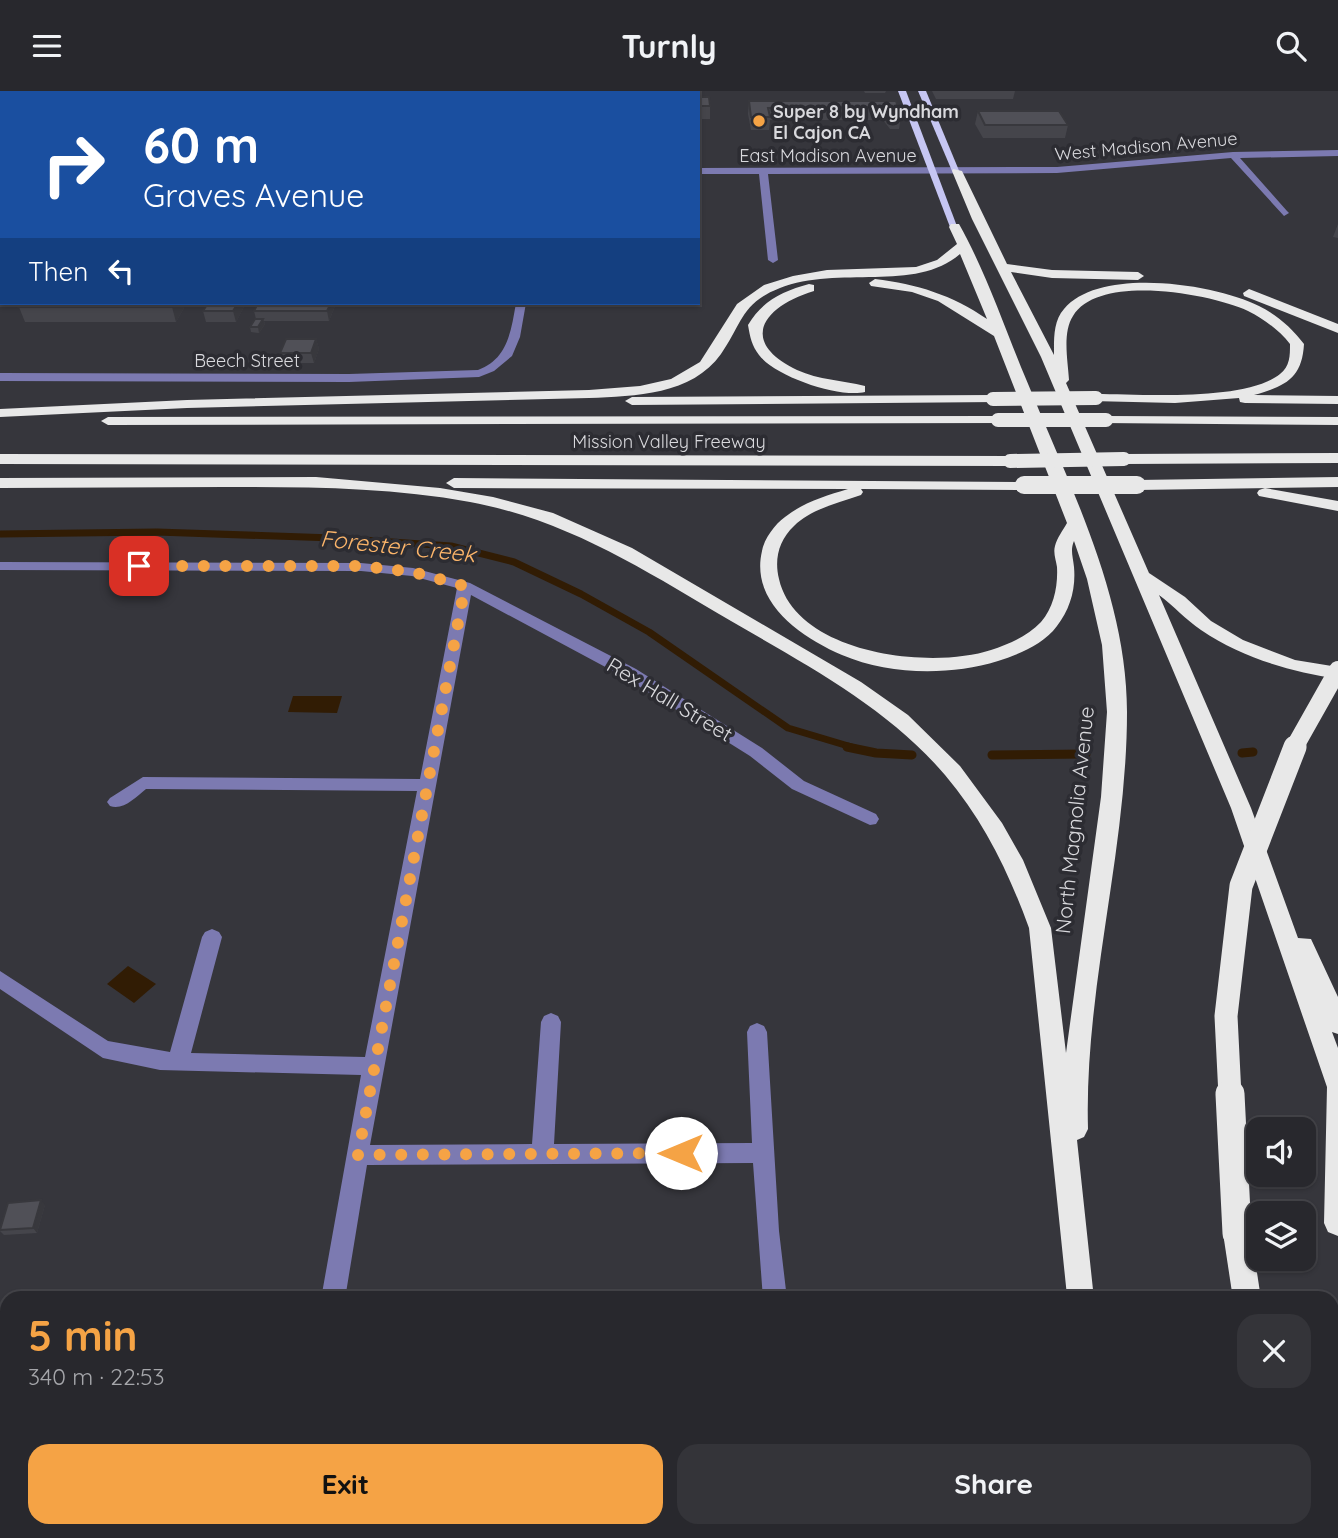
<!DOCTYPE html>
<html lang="en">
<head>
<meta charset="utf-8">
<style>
  body { margin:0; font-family:Quicksand,sans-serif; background:#343439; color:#f1f3f6; height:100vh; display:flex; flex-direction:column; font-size:26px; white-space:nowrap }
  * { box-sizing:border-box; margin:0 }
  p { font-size:23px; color:#a5a6aa }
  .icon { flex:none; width:38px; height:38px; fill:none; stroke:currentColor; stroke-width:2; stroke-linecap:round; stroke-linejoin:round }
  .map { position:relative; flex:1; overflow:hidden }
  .side { position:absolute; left:0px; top:1200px; width:1339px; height:247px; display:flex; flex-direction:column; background:#28282d; border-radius:21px 21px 0 0; box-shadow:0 2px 5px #0004,0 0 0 2px #444449 }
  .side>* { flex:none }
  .banner { position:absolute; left:0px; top:0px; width:700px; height:214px; box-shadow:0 2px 5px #0004,0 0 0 2px #444449; background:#1a4fa0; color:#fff; overflow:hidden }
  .fabs { position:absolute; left:1246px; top:1026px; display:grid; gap:14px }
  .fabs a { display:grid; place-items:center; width:70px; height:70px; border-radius:14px; background:#28282d; box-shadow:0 2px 5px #0004,0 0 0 2px #444449; font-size:35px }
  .pin { position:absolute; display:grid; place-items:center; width:60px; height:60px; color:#fff; margin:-30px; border-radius:14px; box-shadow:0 4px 10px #0006 }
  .me { position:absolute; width:77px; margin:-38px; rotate:270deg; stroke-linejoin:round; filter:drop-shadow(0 0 5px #0008) }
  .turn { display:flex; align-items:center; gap:24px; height:147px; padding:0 28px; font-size:32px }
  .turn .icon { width:91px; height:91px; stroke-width:2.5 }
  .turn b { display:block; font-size:49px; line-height:60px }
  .then { display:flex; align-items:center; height:66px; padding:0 28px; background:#0003; gap:14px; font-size:26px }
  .round { display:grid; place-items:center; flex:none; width:74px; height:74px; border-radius:21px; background:#343439 }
  .head { display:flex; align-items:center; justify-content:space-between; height:119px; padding:0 28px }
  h1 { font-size:42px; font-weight:700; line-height:52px; color:#f5a345 }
  .button { display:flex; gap:14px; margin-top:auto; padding:14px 28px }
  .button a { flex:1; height:80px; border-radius:21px; background:#f5a345; color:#111; font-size:28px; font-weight:700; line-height:80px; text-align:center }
  .button a+a { background:#343439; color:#f1f3f6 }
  header { display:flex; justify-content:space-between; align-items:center; height:91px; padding:0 28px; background:#28282d; font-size:32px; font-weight:700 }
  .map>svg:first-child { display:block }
  .water { fill:#311c04 }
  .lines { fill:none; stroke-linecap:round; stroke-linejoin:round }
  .stream-far1 { stroke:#311c04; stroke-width:7 }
  .stream { stroke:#311c04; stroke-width:9 }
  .minor { fill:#7c7ab1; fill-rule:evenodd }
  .major { fill:#c6c6f3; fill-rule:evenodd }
  .highway { fill:#e8e8e8; fill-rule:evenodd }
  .highway-bridge-far3 { stroke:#e8e8e8; stroke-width:14 }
  .highway-bridge-far2 { stroke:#e8e8e8; stroke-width:18 }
  .highway-bridge-far1 { stroke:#e8e8e8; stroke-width:23 }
  .highway-bridge { stroke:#e8e8e8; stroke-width:29 }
  .wall { fill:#45454b }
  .shaded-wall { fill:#38383d }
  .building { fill:#505057; stroke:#38383d; stroke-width:2 }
  .route { stroke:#f5a345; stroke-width:12; stroke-dasharray:0 21.6 }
  .poi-dot { fill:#f5a345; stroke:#2c2c32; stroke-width:2.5 }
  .labels { text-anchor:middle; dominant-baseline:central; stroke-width:7; stroke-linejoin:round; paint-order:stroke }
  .far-poi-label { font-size:18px; font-weight:bold; fill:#d9d9dd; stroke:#2c2c32; text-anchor:start }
  .far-street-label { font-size:18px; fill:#d9d9dd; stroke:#2c2c32 }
  .street-label { font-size:21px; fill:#d9d9dd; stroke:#2c2c32 }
  .water-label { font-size:23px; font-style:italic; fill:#fcb56a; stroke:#2c2c32 }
</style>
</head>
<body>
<header><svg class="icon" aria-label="menu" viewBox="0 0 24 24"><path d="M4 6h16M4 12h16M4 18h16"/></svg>Turnly<svg class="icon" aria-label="search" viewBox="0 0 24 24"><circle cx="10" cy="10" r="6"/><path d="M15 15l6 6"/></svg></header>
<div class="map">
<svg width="1338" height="1447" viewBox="0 0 1338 1447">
  <rect width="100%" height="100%" fill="#36363c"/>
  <g class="water">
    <path d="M293,605H342L337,622L288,621Z"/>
    <path d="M128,875L156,893L134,912L107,893Z"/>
  </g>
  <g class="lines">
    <path class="stream-far1" d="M0,443L157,441L333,447L451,455L514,471L581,503L649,541L788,637L855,657"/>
    <g class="stream">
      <path d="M847,656L876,662L912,664"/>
      <path d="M1242,662L1253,661"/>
      <path d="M992,664L1086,663"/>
    </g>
    <g class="minor">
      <rect x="549" y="0" width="8" height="2"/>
      <path d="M1338,59V65L1240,67L1287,120L1289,122L1284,125L1231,67L1057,82L768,83L778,169L773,172L768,169L759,83H698V77L1057,76L1233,61Z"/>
      <rect x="0" y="76" width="2" height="6"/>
      <path d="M516,212H526L520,246L512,265L494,280L479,286L349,291L0,290V282L349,283L478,279C508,268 511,240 516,212Z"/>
      <path d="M0,471L361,472L413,477L470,492L636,578L762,657L804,690L876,723L879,728L876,733L870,734L792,698L750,665L624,586L471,504L370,1054L532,1053L541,931L544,925L551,922L558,925L561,931L554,1053L752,1052L747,941L750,935L757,932L764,935L767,941L779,1140L787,1208H763L753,1072L367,1074L345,1208H321L361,984L160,979L103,967L0,898V880L108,950L170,961L202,846L205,841L212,838L219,841L222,846L191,962L365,966L417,700L146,698C136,706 123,720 110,715L107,711L110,707L143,686L420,688L457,497L412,485L361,480L0,479Z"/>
      <path d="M0,1306L7,1307V1333L0,1332Z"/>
      <path d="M279,1440H305L304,1447H278Z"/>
    </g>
    <g class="major">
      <path d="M163,0H172L162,2Z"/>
      <path d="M898,0H906L958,138L950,136Z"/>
      <path d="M918,0H926L960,82L952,80Z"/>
      <path d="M0,203H2L0,211Z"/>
    </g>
    <g class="highway">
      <path d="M953,78L962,80L1007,173L1052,179L1138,181L1144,185L1138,189L1052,187L1011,181L1054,264C1054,249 1053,230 1064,218C1100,175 1215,193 1259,215C1277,224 1292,237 1304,253C1302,288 1285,295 1254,304L1338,305V313L1245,312L1240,311L1239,307L1175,312L1091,310L1089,307L1091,304L1096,303C1140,303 1246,311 1280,283C1290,275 1290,265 1290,253C1279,239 1264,228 1248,220C1211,203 1099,182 1073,225C1062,242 1068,270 1069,289L1066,292L1149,482L1185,506L1211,530L1243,549L1295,569L1338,576V588C1289,580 1242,567 1201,539C1186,529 1174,515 1159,504L1251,717L1298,847L1311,848L1338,906V943L1332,941L1338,957V1145L1328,1141L1324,1132L1327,996L1231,717L1041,266L972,128L952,80Z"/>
      <path d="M951,133H959C986,181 1005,238 1026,288C1069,394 1127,505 1127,621C1127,761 1084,898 1088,1038L1084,1046L1077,1049L1094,1208H1068L1067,1205L1029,837C1009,782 984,730 945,684C887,616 808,575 731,530C647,481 568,429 470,411C389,396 305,396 223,396C149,396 74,397 0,397V387L316,386L440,397L493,406L553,422L632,457L861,591L908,624L960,675L1002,732L1023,769L1051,837L1066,962L1101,706L1107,621L1102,554L1087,488L1074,450C1070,459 1073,466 1074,476C1076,498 1070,518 1057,535C1043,554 1019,563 998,570C949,585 889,584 842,564C800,546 750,511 762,460C764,448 775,433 785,426C804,411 825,405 848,398L454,397L446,392L454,387L1030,391L1032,394L1030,397L1024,399L861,398L863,401L861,404C838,412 811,418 794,435C779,449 774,468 779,488C796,563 930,579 991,559C1009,553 1028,545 1041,531C1054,516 1058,495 1057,476C1056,469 1053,462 1055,455C1057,447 1063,439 1067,432L994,245L938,210L912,201L871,195L869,192L875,188C917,193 952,204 987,228L960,163C915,202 838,174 780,197C741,212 742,233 721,263C692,304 635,305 589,307L187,317L0,326V318L187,309L589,299L640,295L671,288L700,271L737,213L764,194L793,185L827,179L916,176L937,169L957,153L949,136Z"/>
      <path d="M809,193L814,194V200C764,215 737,250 797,279C819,289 842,289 865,295V301C839,307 776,286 759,264C752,255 750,246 748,234C762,210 783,200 809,193Z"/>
      <path d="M1249,198L1338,233V242L1244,205L1243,202Z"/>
      <path d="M993,304L1000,308L998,311L632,314L625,310L632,306Z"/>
      <path d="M998,325L1003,326L1005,329L1003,332L108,334L101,330L108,326Z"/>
      <path d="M1106,325L1338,326V334L1101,332L1099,329L1101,326Z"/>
      <path d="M1338,362V372L1124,373L1116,368L1124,363Z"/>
      <path d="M0,363L1010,365L1018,370L1010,375L0,373Z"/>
      <path d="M1338,386V396L1137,399L1129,394L1137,389Z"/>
      <path d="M1265,397L1338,410V420L1259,405L1257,402L1259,399Z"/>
      <path d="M1237,1129L1247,1133L1251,1142L1261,1208H1233L1223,1142L1227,1133Z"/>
      <path d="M1092,1440H1124L1125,1447H1093Z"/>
      <path d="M1264,1440H1296L1297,1447H1265Z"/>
    </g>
    <g class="highway-bridge-far3">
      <path d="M993,308L1096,307"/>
      <path d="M998,329H1106"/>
      <path d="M1010,370L1124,368"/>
    </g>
    <g class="highway-bridge-far2">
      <path d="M1024,394H1137"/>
      <path d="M1294,657L1338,579"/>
    </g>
    <path class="highway-bridge-far1" d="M1230,1005L1226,925L1241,795L1295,656"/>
    <path class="highway-bridge" d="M1230,1003L1237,1142"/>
  </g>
  <g class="wall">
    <path d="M864,0H886L885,2H865Z"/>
    <path d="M932,0H1015L1013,8H936Z"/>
    <path d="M698,6L710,15V28H698Z"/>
    <path d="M749,10H896L901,25L899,38H890L883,29H770L769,39H751L748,23Z"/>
    <path d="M978,20L1068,34L1065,47H983L975,33Z"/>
    <path d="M1338,133V147L1333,146Z"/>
    <path d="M183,212L184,217L176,231H25L19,216Z"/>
    <path d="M246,212L236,231H206L203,220Z"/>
    <path d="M258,212H335V215L329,230H264L265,233L259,242L251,241L250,236L256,228L254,220Z"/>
    <path d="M316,248L319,258L314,272H282L280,262Z"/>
    <path d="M45,1114L37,1142L4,1144L0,1140Z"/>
  </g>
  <g class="shaded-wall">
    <path d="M174,212H183L184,217L176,231L172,216Z"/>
    <path d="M238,212H246L236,231L233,220Z"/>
    <path d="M331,212H335V215L329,230L327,220Z"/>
    <path d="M263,228L265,233L259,242L258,236Z"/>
    <path d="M316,248L319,258L314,272L311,262Z"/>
    <path d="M41,1109L45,1114L37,1142L33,1137Z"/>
  </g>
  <g class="building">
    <path d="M698,6H709L710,15H698Z"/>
    <path d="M749,10H896L901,25H891L884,16L768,17L770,26H751Z"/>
    <path d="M978,20H1059L1068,34H985Z"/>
    <path d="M23,212H174L172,216H19Z"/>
    <path d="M208,212H238L233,220H203Z"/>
    <path d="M258,212H331L327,220H254Z"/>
    <path d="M255,228H263L258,236H250Z"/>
    <path d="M286,248H316L311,262H280Z"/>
    <path d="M41,1109L33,1137L0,1139L8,1112Z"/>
  </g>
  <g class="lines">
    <path class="route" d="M139,475H361L413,481L465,495L358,1064L681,1062"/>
  </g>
  <circle class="poi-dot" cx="759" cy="30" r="7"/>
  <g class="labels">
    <g class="far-poi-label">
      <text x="773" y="20">Super 8 by Wyndham<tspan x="773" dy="21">El Cajon CA</tspan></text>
    </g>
    <g class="far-street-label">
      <text transform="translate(1146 55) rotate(-5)">West Madison Avenue</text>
      <text x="828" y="64">East Madison Avenue</text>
      <text x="247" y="269">Beech Street</text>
      <text x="669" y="350">Mission Valley Freeway</text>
    </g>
    <g class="street-label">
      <text transform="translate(670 608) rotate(31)">Rex Hall Street</text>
      <text transform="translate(1074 729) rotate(-84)">North Magnolia Avenue</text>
    </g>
    <g class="water-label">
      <text transform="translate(398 455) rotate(6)">Forester Creek</text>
    </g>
  </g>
</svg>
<div class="fabs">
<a><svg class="icon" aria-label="sound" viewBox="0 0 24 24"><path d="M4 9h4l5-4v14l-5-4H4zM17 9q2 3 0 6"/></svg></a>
<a><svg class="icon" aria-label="layers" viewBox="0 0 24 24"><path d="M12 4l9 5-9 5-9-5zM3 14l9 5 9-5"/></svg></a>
</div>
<div class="pin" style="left:139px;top:475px;background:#d93025"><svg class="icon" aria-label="arrive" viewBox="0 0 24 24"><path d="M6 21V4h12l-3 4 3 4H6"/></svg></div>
<svg class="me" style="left:681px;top:1062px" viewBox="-20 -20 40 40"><circle r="19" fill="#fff"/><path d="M0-13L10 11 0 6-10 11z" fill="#f5a345"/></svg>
<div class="banner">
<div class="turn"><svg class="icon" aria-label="right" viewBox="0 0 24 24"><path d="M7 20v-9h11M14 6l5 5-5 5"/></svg><div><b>60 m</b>Graves Avenue</div></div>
<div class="then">Then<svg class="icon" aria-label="left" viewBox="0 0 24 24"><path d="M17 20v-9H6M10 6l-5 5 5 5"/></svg></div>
</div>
<section class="side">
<div class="head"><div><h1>5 min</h1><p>340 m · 22:53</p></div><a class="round"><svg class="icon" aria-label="close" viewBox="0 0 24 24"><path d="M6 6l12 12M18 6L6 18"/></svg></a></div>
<div class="button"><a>Exit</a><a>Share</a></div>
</section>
</div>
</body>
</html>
